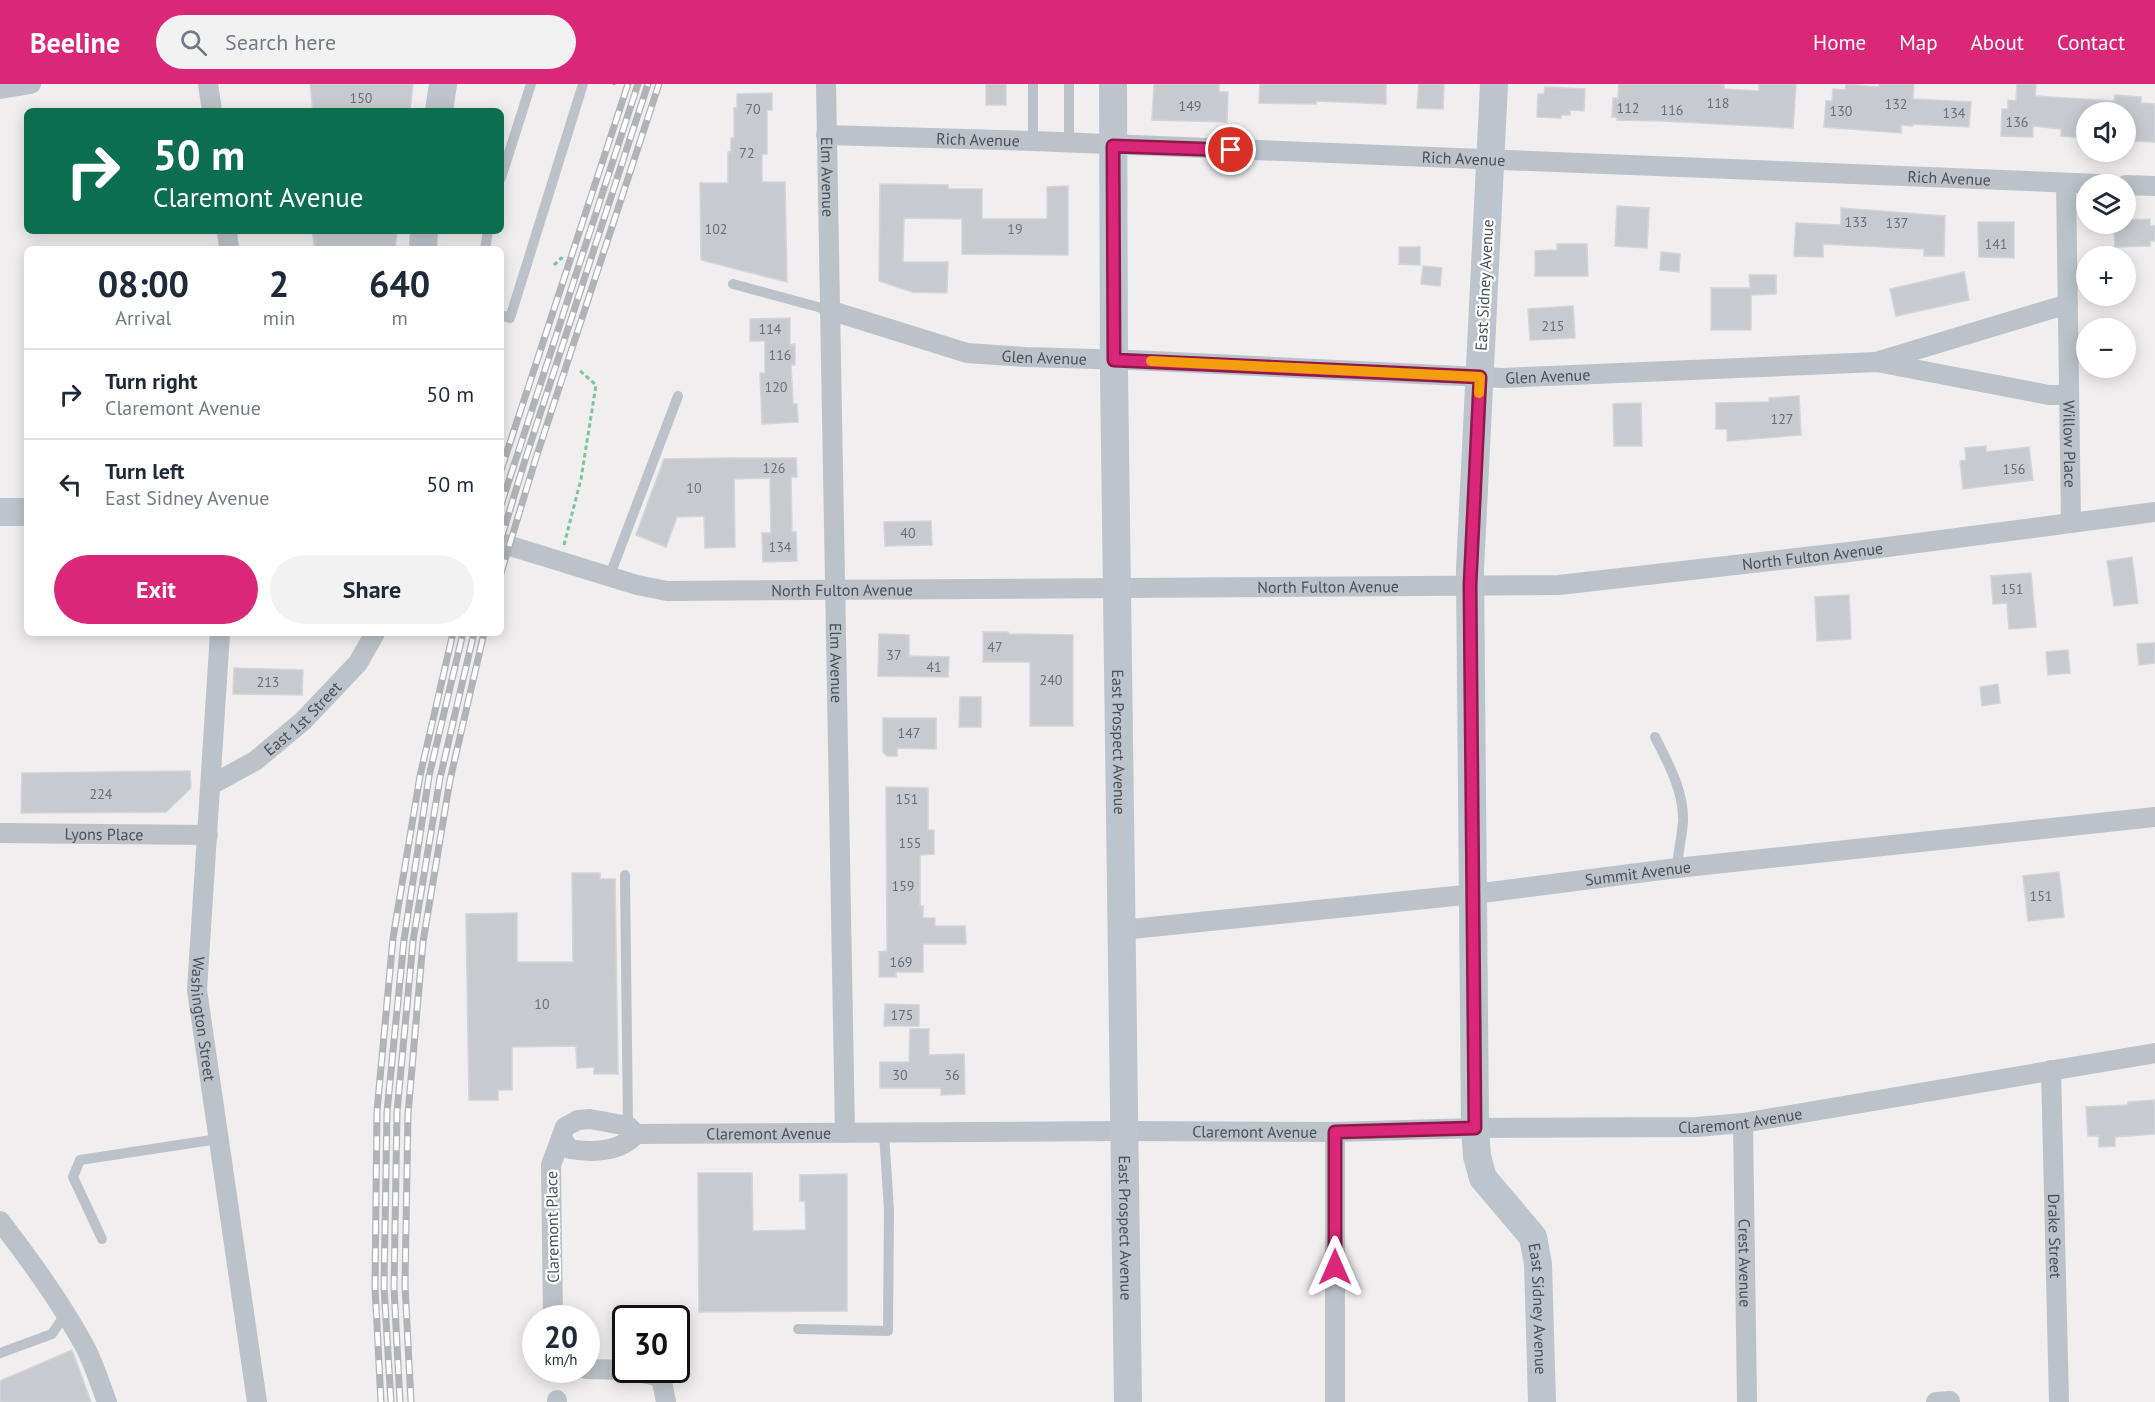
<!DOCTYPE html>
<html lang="en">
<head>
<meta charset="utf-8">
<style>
  body { margin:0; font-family:"PT Sans",sans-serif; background:#f2f2f3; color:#1f2937; height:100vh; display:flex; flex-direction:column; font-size:22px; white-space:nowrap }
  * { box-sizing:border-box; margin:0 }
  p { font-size:20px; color:#747a83 }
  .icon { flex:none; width:33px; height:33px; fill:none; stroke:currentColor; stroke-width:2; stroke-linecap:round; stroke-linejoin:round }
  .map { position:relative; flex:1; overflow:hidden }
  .sheet { position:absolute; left:24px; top:162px; width:480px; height:390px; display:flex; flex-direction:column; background:#fff; border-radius:9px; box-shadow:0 3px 15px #0003 }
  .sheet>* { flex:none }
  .hud { position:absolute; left:24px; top:24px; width:480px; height:126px; border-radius:9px; box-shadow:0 3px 15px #0003; background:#0b6e4f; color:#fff; overflow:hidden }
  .buttons { position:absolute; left:2076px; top:18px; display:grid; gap:12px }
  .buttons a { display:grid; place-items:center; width:60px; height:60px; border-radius:50%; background:#fff; box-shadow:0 3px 15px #0003; font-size:30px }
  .speed { position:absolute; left:522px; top:1221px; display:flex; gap:12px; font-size:30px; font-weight:700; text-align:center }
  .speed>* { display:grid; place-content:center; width:78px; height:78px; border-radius:50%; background:#fff; box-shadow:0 3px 15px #0003; line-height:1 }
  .speed small { font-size:15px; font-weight:400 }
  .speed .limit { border:3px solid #111; border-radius:9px; background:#fff; color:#111 }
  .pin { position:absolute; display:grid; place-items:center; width:51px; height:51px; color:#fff; margin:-26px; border:3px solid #fff; border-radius:50%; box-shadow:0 2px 6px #0007 }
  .me { position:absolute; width:66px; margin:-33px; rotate:0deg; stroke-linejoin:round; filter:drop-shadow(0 0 4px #0008) }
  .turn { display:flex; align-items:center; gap:21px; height:126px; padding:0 30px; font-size:27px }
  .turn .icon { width:78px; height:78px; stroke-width:2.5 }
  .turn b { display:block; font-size:42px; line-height:51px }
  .eta { display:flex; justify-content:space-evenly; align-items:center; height:102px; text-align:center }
  .eta b { font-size:36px; font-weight:600; line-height:42px }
  .primary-button { display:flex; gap:12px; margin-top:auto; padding:12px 30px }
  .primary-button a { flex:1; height:69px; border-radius:36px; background:#db2777; color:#fff; font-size:24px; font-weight:600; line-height:69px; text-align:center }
  .primary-button a+a { background:#f2f2f3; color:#1f2937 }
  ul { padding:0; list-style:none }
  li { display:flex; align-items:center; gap:18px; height:90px; padding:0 30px; border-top:2px solid #e0e1e3 }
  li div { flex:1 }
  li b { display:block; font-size:22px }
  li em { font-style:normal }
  header { display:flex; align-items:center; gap:36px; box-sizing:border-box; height:84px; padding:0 30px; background:#db2777; color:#fff }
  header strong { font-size:28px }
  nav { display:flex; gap:33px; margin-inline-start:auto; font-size:21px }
  .search { width:420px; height:54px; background:#f2f2f3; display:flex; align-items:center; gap:15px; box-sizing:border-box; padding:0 21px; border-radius:33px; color:#747a83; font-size:22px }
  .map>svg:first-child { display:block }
  .building { fill:#c9cad0; stroke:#d2d4d9; stroke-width:1.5 }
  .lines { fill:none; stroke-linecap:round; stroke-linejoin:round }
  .path { stroke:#7dc3a0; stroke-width:3; stroke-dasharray:4.5 3; stroke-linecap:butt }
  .lane { stroke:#bbc2c9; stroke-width:10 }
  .street { stroke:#bbc2c9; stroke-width:20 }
  .secondary { stroke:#bcc4cd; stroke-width:28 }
  .rail-casing { stroke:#b1b3b7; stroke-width:7 }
  .rail { stroke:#fff; stroke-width:4.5; stroke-dasharray:14; stroke-linecap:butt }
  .route-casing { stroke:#8e194d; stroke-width:15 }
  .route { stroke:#db2777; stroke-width:10 }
  .slow { stroke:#f59e0b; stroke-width:10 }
  .labels { text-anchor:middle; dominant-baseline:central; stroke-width:4.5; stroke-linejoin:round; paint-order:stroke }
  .number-label { font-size:14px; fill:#686f77 }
  .street-label { font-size:16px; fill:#485159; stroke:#fff }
</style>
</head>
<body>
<header>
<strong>Beeline</strong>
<div class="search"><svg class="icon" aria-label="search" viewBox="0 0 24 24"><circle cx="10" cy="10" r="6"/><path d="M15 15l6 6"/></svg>Search here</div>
<nav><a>Home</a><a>Map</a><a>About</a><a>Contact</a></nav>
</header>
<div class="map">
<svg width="2155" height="1318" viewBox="0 0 2155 1318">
  <rect width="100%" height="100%" fill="#f0eeee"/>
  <g class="building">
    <path d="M310,0H413L410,27H313Z"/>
    <rect x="986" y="0" width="20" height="21"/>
    <path d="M1154,0H1219V8H1228L1227,38L1152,36Z"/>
    <path d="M1260,0H1386V20L1316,17V20L1259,19Z"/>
    <path d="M1419,0H1444L1443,25L1417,24Z"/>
    <path d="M1619,0H1724V5L1759,7V0H1796L1793,44L1662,37L1617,36V33H1612L1613,14H1618Z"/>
    <path d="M1846,0L1879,3V0H1914L1913,15L1971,18L1969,43L1912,40V42L1901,41V49L1824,43L1826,17H1832L1833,5L1845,6Z"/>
    <path d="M2017,0H2036L2035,12L2114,17L2115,11L2141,13V19L2155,20V58L2131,57V51H2126V28H2086V54L2061,52V45L2033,42V53L2001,52L2002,25H2008V16L2016,17Z"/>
    <path d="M1545,3L1585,5L1584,27L1570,26V31H1561V34L1537,33L1538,10H1544Z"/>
    <path d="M772,9V26H767V70H762V98H785L787,198L701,176L700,99H728V68H731V54H734V24H737V10Z"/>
    <path d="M880,100L948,101V105H982V135H1047V103L1068,102V171L962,170V135L904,134L903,178H948L947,209L912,208L879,197Z"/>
    <path d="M1617,122L1649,124L1647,164L1615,162Z"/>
    <path d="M1841,124L1945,132L1944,172H1924V165L1823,160V173L1794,172L1796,139L1841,141Z"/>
    <path d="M2150,135V142H2155V157H2150V162L2115,163L2114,140H2126V136Z"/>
    <path d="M1978,138H2014V174L1979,173Z"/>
    <path d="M312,147H397L395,165H315Z"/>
    <path d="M1557,160H1587L1588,192H1535V167L1557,166Z"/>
    <path d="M1399,163H1420V181L1399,180Z"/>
    <path d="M1661,168L1680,170L1679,188L1660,186Z"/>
    <path d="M1423,182L1442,184L1440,202L1421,200Z"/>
    <path d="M1964,188L1969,216L1896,232L1890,205Z"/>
    <path d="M1749,191H1776V210L1751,211V246H1711V204H1750Z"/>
    <path d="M1573,222L1575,254L1530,256L1528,225Z"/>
    <path d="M790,234V261L795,260V281H791L793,320H797L798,338L762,340L760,289H765V257H750V235Z"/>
    <path d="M1799,312L1801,351L1727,357V345H1716V319L1769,318V314Z"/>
    <path d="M1641,319L1642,362H1614L1613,320Z"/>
    <path d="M1986,362V368L2029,363L2033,396L1963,405L1960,377L1966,376L1965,364Z"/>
    <path d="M734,374H796L797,393H791L792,448H796L797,477L763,478L762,449H771L770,394L734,395L735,463L705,464L704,432L677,433L666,463L636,451L664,375Z"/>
    <path d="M931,437L932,461L885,462L884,438Z"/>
    <path d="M2132,473L2138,519L2114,522L2107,477Z"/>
    <path d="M2031,489L2036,543L2009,545L2007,519L1993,520L1991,492Z"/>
    <path d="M1849,511L1851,555L1817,557L1815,513Z"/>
    <path d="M983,548H1008V550L1073,551V642H1030V578H983Z"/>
    <path d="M879,550L909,551V572L949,573L948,593L878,592Z"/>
    <path d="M2155,559V579L2139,581L2137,560Z"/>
    <path d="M2068,566L2070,589L2048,591L2046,568Z"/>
    <path d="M234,584L303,586L302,611L233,610Z"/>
    <path d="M1998,600L2000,619L1982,622L1980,603Z"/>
    <path d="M960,613H981V643H959Z"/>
    <path d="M883,634H936V665L897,664V672H887L883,668Z"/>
    <path d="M190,687L191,704L166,728L21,729L22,689Z"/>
    <path d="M886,703L928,704V746H934V770L920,771V822H923V834H935V842H965L966,860H923V888H896V893H879V868L887,867Z"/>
    <path d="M2059,788L2064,833L2028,837L2023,792Z"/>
    <path d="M572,789H600V795H615L618,990H594V983L577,984L576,962L512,963V1006H498V1016H469L466,830L517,829V878H573Z"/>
    <path d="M885,920L919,921V942H884Z"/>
    <path d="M910,945H929V971L964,970L965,1010L941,1011V1004H880V978H909Z"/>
    <path d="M2154,1016L2155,1050L2115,1053V1062L2099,1063V1052H2088L2086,1023L2128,1021V1018Z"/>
    <path d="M698,1089H752L753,1147L806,1146L805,1117H800V1091L847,1090V1227L699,1228Z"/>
    <path d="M72,1266L91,1318H0V1297Z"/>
  </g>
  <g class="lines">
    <g class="path">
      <path d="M614,1V0"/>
      <path d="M554,181L561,174L563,175"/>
      <path d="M564,461L581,395L596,301L578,285"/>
    </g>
    <g class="lane">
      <path d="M1033,0V57"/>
      <path d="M1069,59V0"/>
      <path d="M501,94L531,0"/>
      <path d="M485,165L488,147"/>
      <path d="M733,200L829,226"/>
      <path d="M501,231L510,234L583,0"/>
      <path d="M610,491L678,312"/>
      <path d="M1655,653C1668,679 1684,707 1683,737C1682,753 1678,768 1677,784"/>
      <path d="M625,791L628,1042"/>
      <path d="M102,1155L73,1093L80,1076L218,1055"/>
      <path d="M798,1245L888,1247L889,1126L884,1049"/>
      <path d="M0,1269L52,1250L66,1229"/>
    </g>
    <g class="street">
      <path d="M208,0L212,27"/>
      <path id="s1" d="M826,0L845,1049"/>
      <path d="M0,5L31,0"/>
      <path id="s2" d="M826,51L1033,57L2100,100"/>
      <path id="s3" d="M2066,99L2071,439"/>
      <path d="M2126,101L2155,102"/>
      <path d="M227,147L229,165"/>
      <path id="s4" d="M829,226L967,269L1025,273L1132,276L1502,294L1877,278L2049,311H2069"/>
      <path d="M1879,277L2068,220"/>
      <path id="s5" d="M501,459L637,501L667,507L1559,501L1849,468L2155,428"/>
      <path id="s6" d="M220,549L197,906L257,1318"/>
      <path id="s7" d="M211,701L255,677L303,637L358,579L375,549"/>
      <path id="s8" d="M0,749L208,751"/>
      <path id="s9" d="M1122,846L1474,810L1677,784L2155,733"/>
      <path id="s10" d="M2051,986L2059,1318"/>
      <path id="s11" d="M1743,1039L1747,1318"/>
      <path d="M1335,1048V1318"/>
      <path id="s12" d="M636,1050C620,1068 593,1069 570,1065L561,1054L565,1043L578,1036L590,1035L628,1042L636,1050L1124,1047L1335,1048L1475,1044L1696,1043L1743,1039L2155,969"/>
      <path d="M0,1137C31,1177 61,1218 85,1263C94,1280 100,1300 107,1318"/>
      <path d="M553,1234L551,1081L561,1054"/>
      <path d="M586,1285L630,1286L661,1293L666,1318"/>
      <path d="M557,1316V1318"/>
      <path d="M1936,1318L1950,1317"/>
    </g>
    <g class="secondary">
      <path id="s13" d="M1113,0L1114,289L1128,1318"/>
      <path id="s14" d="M1494,0L1470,485L1475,1044L1477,1072L1483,1094L1533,1153L1538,1180L1542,1318"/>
      <path d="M439,27L443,0"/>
      <path d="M423,165L424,147"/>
      <path d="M0,428H27"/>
    </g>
    <defs>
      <g id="rail">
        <path d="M501,386L628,0"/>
        <path d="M501,421L638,0"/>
        <path d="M501,455L526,373L648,0"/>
        <path d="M501,489L535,377L659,0"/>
        <path d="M381,1318L375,1203L377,1027L393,854L420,692L453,549"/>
        <path d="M391,1318L384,1203L387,1028L404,856L429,692L463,549"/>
        <path d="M400,1318L394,1204L397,1028L413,857L440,694L474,549"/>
        <path d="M411,1318L405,1201L408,1030L423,858L450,696L484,549"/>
      </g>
    </defs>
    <use href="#rail" class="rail-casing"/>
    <use href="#rail" class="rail"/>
  </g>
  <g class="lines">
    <defs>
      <path id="route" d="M1231,66L1113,62L1114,276L1480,293L1470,501L1475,1044L1335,1048V1183"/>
    </defs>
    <use href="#route" class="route-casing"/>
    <use href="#route" class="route"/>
    <path class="slow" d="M1151,277L1480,293L1479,309"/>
  </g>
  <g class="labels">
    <g class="number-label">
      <text x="361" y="14">150</text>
      <text x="1718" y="19">118</text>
      <text x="1896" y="20">132</text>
      <text x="1190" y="22">149</text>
      <text x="1628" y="24">112</text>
      <text x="753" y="25">70</text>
      <text x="1672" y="26">116</text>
      <text x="1841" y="27">130</text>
      <text x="1954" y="29">134</text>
      <text x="2017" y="38">136</text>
      <text x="747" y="69">72</text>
      <text x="1856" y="138">133</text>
      <text x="1897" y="139">137</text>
      <text x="716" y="145">102</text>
      <text x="1015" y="145">19</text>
      <text x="1996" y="160">141</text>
      <text x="1553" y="242">215</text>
      <text x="770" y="245">114</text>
      <text x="780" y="271">116</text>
      <text x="776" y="303">120</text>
      <text x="1782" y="335">127</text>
      <text x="774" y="384">126</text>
      <text x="2014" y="385">156</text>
      <text x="694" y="404">10</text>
      <text x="908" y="449">40</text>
      <text x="780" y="463">134</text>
      <text x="2012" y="505">151</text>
      <text x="995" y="563">47</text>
      <text x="894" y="571">37</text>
      <text x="934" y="583">41</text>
      <text x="1051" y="596">240</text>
      <text x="268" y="598">213</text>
      <text x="909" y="649">147</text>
      <text x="101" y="710">224</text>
      <text x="907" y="715">151</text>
      <text x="910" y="759">155</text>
      <text x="903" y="802">159</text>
      <text x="2041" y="812">151</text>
      <text x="901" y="878">169</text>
      <text x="542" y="920">10</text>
      <text x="902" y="931">175</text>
      <text x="900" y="991">30</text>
      <text x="952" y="991">36</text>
    </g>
    <g class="street-label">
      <text stroke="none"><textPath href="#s2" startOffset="152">Rich Avenue</textPath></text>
      <text stroke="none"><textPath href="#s2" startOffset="638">Rich Avenue</textPath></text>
      <text stroke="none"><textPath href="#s1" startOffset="93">Elm Avenue</textPath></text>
      <text stroke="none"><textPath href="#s2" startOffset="1124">Rich Avenue</textPath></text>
      <text transform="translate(1484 201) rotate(-87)">East Sidney Avenue</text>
      <text stroke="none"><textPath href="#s4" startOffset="222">Glen Avenue</textPath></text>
      <text stroke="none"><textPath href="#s4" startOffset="726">Glen Avenue</textPath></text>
      <text stroke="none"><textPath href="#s3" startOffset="261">Willow Place</textPath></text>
      <text stroke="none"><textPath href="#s5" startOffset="1320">North Fulton Avenue</textPath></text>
      <text stroke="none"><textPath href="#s5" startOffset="834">North Fulton Avenue</textPath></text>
      <text stroke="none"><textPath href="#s5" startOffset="348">North Fulton Avenue</textPath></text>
      <text stroke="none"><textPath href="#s1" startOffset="579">Elm Avenue</textPath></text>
      <text stroke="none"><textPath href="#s7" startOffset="114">East 1st Street</textPath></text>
      <text stroke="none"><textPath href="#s13" startOffset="658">East Prospect Avenue</textPath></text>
      <text stroke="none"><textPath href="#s8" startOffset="104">Lyons Place</textPath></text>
      <text stroke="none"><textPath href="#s9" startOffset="519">Summit Avenue</textPath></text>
      <text stroke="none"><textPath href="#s6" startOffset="387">Washington Street</textPath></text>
      <text stroke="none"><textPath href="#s12" startOffset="1278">Claremont Avenue</textPath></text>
      <text stroke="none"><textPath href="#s12" startOffset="792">Claremont Avenue</textPath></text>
      <text stroke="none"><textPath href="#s12" startOffset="306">Claremont Avenue</textPath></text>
      <text transform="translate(552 1143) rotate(-91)">Claremont Place</text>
      <text stroke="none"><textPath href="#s13" startOffset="1144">East Prospect Avenue</textPath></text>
      <text stroke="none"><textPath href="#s10" startOffset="166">Drake Street</textPath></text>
      <text stroke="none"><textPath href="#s11" startOffset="140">Crest Avenue</textPath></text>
      <text stroke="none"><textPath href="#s14" startOffset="1245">East Sidney Avenue</textPath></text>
    </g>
  </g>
</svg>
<div class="buttons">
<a><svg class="icon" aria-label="sound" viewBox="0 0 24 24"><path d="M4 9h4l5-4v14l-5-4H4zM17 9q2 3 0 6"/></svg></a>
<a><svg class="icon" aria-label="layers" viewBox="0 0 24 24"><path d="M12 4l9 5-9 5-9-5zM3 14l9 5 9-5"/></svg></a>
<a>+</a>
<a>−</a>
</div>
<div class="speed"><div>20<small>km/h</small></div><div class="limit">30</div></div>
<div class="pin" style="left:1231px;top:66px;background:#d93025"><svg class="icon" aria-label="arrive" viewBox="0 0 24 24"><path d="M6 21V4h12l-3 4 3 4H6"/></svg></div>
<svg class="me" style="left:1335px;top:1183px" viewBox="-20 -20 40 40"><path d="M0-17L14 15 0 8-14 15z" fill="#db2777" stroke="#fff" stroke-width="4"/></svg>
<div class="hud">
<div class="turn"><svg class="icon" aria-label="right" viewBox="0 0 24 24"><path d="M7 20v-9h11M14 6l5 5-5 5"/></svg><div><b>50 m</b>Claremont Avenue</div></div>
</div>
<section class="sheet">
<div class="eta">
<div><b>08:00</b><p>Arrival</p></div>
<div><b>2</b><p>min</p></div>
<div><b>640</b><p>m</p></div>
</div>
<ul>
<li><svg class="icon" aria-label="right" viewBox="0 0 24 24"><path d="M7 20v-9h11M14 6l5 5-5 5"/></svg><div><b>Turn right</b><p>Claremont Avenue</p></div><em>50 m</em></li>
<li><svg class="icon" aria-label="left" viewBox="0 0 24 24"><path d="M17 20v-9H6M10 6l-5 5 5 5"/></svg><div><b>Turn left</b><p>East Sidney Avenue</p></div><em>50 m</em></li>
</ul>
<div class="primary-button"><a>Exit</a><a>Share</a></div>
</section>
</div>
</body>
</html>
